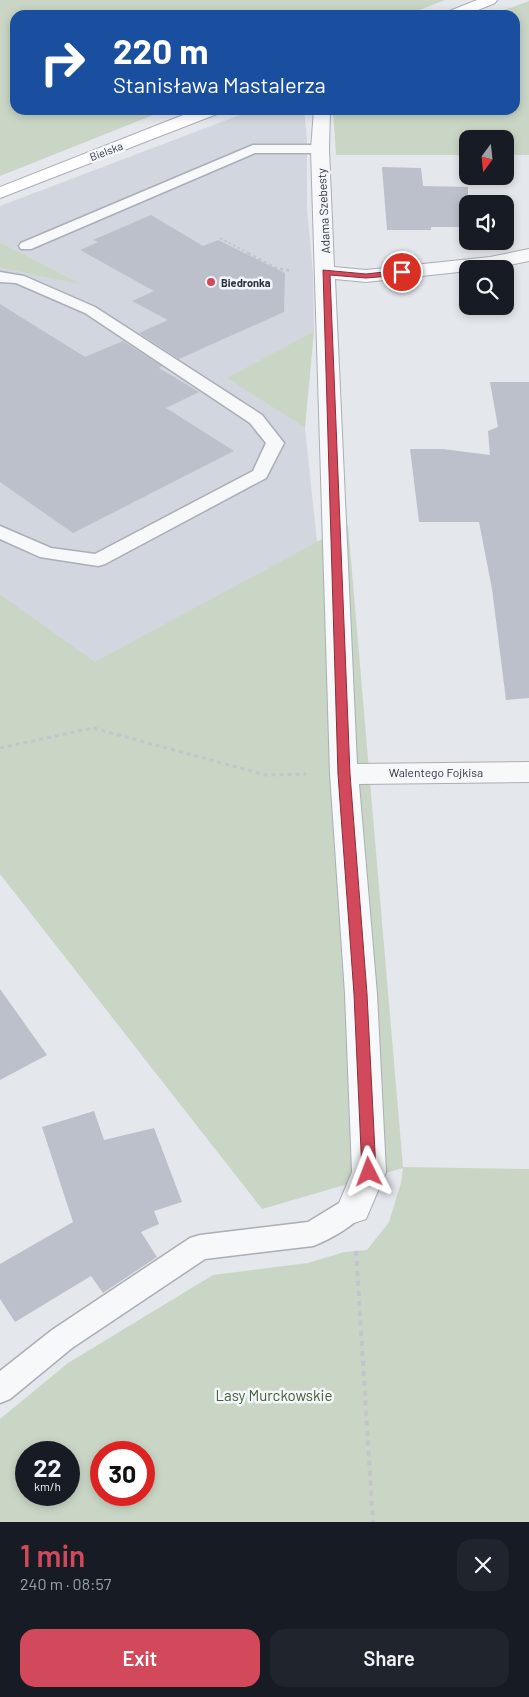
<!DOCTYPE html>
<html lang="en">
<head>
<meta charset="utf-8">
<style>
  body { margin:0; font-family:Barlow,sans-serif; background:#20242c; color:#f1f3f6; height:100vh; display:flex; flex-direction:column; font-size:19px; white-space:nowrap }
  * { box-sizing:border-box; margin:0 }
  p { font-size:16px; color:#9ea1a6 }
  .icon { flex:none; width:28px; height:28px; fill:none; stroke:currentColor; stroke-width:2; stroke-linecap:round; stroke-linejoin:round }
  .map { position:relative; height:1522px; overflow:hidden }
  .side { display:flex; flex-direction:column; background:#171b24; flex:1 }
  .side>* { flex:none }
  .guide { position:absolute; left:10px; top:10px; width:510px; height:105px; border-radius:15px; box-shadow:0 2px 8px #0003; background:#1a4fa0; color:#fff; overflow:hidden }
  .needle { width:32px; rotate:195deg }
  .buttons { position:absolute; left:459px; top:130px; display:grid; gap:10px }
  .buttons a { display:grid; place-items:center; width:55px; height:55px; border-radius:10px; background:#171b24; box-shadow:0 2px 8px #0003; font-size:25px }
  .speed { position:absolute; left:15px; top:1441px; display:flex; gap:10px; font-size:25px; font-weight:700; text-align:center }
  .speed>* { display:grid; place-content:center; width:65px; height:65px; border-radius:50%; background:#171b24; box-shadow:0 2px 8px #0003; line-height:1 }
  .speed small { font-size:12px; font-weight:400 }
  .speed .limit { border:8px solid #d22; background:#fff; color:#111 }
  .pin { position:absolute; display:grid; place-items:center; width:42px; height:42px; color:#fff; margin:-21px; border:2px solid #fff; border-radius:50%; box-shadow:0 1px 5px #0007 }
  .me { position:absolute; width:55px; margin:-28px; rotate:357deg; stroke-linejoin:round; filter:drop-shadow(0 0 4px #0008) }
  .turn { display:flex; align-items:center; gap:18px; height:105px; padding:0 20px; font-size:22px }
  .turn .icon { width:65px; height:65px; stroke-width:2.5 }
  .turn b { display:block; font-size:35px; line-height:42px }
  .round { display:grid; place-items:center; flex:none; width:52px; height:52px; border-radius:15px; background:#20242c }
  .headline { display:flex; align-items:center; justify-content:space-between; height:85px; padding:0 20px }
  h1 { font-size:30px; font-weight:600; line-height:38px; color:#d1495b }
  .button { display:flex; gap:10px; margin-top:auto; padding:10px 20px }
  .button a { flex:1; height:58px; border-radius:15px; background:#d1495b; color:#fff; font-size:20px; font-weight:600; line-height:58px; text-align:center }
  .button a+a { background:#20242c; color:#f1f3f6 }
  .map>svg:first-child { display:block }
  .built { fill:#d2d6de }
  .green { fill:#c9d6c5; fill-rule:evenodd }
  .building { fill:#bbc0ca }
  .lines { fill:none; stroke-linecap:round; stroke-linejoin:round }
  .lane-casing { stroke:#a9aeb7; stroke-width:3 }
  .street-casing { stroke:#a9aeb7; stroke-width:2 }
  .secondary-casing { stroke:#a9aeb7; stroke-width:2 }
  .path-far3 { stroke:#c2c5cb; stroke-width:2; stroke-dasharray:2.5 2.5; stroke-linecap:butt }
  .path-far2 { stroke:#c2c5cb; stroke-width:2.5; stroke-dasharray:3 3; stroke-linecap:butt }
  .path-far1 { stroke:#c2c5cb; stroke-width:3; stroke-dasharray:4 4; stroke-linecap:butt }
  .path { stroke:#c2c5cb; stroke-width:4; stroke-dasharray:5 5; stroke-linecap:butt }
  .lane { fill:#f7f8fa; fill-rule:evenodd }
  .street { fill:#f7f8fa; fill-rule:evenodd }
  .secondary { fill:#fff; fill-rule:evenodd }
  .route { fill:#d1495b; stroke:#882f3b }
  .poi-dot { fill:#d1495b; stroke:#f4f6f9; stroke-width:2 }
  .labels { text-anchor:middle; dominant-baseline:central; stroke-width:5; stroke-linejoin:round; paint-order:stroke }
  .far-street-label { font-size:11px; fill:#2b3445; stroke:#f4f6f9 }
  .far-poi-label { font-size:11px; font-weight:bold; fill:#2b3445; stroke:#f4f6f9; text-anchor:start }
  .street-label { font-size:12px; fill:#2b3445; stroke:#f4f6f9 }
  .near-park-label { font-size:15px; fill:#3f6138; stroke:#f4f6f9 }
</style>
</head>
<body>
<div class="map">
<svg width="529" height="1522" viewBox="0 0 529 1522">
  <rect width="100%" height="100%" fill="#e4e7ec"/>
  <path class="built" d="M253,110H304L307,138V208L313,274L314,331L228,378L305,428L317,542L95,663L0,594V268L77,283L0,242V206Z"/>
  <g class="green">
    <path d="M0,0H445L407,15H15V110H166L0,176Z"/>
    <path d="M529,1V155H505V139H468L467,155H336L333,110H515V15H491Z"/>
    <path d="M0,242L80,284L0,268Z"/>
    <path d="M314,331L305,428L227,378Z"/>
    <path d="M348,525L403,1167L529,1169V1522H0V1419L68,1363L213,1275L308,1263L344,1252L367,1250L389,1222L401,1183L403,1168L262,1209L0,874V594L95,662ZM26,1452H69V1495H26ZM101,1452H144V1495H101Z"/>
  </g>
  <g class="building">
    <path d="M382,167L421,168L423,186L468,187V227H431V230H387Z"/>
    <path d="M151,215L203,246L218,240L285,273L284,312L179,359L139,333L168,320L132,301L154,291L80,250L98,242L93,240Z"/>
    <path d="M0,304L85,357L123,341L162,366L159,368L199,392L166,408L234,451L73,533L0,482Z"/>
    <path d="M490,382H529V698L506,700L492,589L479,522H419L410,449H443L490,455L488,431L498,427Z"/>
    <path d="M0,989L47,1055L0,1080Z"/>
    <path d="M94,1111L104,1140L154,1128L182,1202L154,1211L159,1224L141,1232L157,1257L103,1293L91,1276L15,1322L0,1299V1264L73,1222L42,1127Z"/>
  </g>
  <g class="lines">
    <defs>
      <g id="lane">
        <path d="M253,145H320L327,149L320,153H255L31,249H21L19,246L21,243Z"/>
        <path d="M0,272L24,276L95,307L262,415L284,443L266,478L105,564L98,566L40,557L0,539V526L51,548L95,554L253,471L266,443L250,423L85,313L16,283L0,282Z"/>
        <path d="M354,1196L364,1200L367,1208C360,1223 329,1240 313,1246L205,1259L72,1348L10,1399L0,1403V1371L52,1330L190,1238L200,1235L308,1222L344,1200Z"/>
      </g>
      <path id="street" d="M314,110H330L329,149L334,267L366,270L490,257L529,249V261L490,269H468V271L366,282L335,279L357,764L529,762V782L359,784L377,994L386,1172L366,1219L354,1223L342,1219L337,1208L352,1172L345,994L330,774L311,149Z"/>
      <g id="secondary">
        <path d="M477,0H497L495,3L466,15H444L447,12Z"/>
        <path d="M196,110H219L217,114L0,198V187Z"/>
      </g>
    </defs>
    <use href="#lane" class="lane-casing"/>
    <use href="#street" class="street-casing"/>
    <use href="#secondary" class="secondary-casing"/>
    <g class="path-far3">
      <path d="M240,113L291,112"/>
      <path d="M220,238L250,254"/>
    </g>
    <path class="path-far2" d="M248,253L276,268L292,271"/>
    <path class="path-far1" d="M0,748L93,728L266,775L306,774"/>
    <path class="path" d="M356,1251L373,1522"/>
    <use href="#lane" class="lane"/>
    <use href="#street" class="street"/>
    <use href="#secondary" class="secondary"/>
  </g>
  <path class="route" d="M323,270L366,274L402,270L406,272L402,275L366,278L330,275L350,774L367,994L376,1172L374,1176L369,1178L364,1176L362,1172L354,994L338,774Z"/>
  <circle class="poi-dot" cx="211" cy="282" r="5"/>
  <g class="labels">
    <g class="far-street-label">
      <text transform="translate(106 151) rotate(-21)">Bielska</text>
    </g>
    <g class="far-poi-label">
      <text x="221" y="282">Biedronka</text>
    </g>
    <g class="street-label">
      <text transform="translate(323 211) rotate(-93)">Adama Szebesty</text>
      <text x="436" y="772">Walentego Fojkisa</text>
    </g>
    <g class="near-park-label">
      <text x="274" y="1395">Lasy Murckowskie</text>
    </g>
  </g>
</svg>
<div class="buttons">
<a><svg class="needle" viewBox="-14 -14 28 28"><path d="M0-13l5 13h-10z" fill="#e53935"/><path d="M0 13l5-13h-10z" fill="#9ea1a6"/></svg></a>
<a><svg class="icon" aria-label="sound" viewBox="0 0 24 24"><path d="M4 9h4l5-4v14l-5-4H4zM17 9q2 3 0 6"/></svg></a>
<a><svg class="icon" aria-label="search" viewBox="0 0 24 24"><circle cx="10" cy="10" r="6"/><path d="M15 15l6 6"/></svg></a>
</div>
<div class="speed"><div>22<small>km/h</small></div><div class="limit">30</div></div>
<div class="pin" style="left:402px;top:272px;background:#d93025"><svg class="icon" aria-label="arrive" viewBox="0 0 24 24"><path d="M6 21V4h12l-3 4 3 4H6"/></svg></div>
<svg class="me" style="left:369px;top:1172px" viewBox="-20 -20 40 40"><path d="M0-17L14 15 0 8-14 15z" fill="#d1495b" stroke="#fff" stroke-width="4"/></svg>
<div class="guide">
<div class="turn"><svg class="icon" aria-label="right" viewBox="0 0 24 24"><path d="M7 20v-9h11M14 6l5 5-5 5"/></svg><div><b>220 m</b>Stanisława Mastalerza</div></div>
</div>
</div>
<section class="side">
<div class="headline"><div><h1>1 min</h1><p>240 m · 08:57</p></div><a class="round"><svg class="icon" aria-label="close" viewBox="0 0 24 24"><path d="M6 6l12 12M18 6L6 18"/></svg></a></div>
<div class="button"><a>Exit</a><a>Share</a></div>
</section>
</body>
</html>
